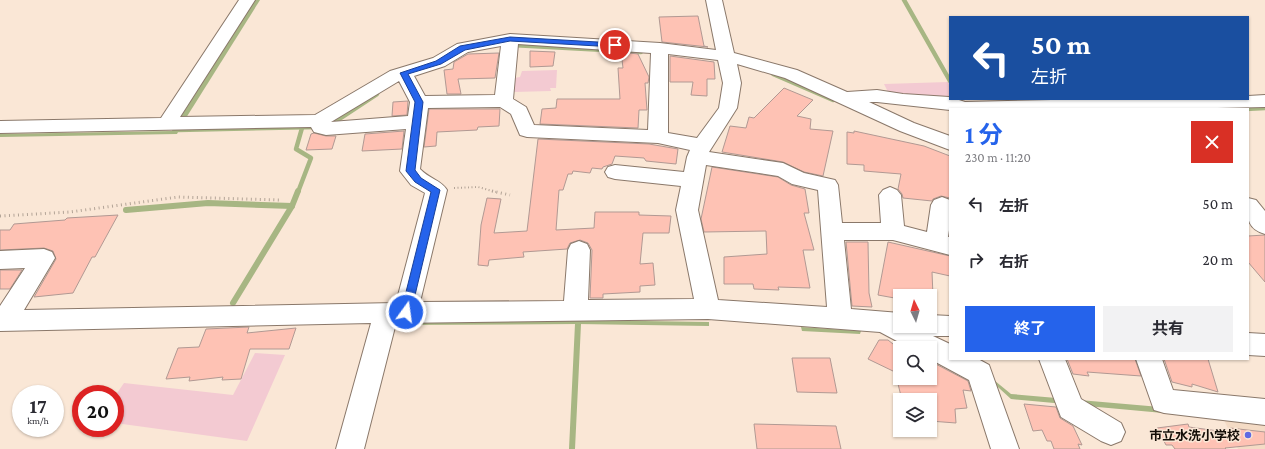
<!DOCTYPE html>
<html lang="ja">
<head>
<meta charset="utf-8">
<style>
  body { margin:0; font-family:"Crimson Pro","Noto Sans JP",serif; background:#f2f2f3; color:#2b2b33; height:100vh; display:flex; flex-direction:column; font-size:15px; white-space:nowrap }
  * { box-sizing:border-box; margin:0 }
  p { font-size:13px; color:#7c7c81 }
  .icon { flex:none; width:22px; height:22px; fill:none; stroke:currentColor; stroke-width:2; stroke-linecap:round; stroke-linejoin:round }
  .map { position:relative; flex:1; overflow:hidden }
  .details { position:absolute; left:949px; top:108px; width:300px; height:252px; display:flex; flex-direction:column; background:#fff; border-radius:0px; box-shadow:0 1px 3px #0004 }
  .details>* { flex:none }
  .banner { position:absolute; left:949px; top:16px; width:300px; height:84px; border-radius:0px; box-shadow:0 1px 3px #0004; background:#1a4fa0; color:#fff; overflow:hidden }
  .needle { width:26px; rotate:355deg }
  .buttons { position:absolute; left:893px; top:289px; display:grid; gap:8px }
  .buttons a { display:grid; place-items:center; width:44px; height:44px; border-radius:0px; background:#fff; box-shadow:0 1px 3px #0004; font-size:20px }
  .speed { position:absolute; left:12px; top:385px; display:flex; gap:8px; font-size:20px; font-weight:700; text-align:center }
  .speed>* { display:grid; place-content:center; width:52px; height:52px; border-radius:50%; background:#fff; box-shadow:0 1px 3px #0004; line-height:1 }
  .speed small { font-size:10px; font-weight:400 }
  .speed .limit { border:6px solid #d22; background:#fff; color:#111 }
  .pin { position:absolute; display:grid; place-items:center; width:34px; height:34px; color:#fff; margin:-17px; border:2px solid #fff; border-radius:50%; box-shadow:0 1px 4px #0007 }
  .me { position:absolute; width:44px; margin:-22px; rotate:14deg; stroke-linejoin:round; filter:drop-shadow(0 0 3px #0008) }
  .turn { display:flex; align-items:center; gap:14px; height:84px; padding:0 16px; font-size:18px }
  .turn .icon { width:52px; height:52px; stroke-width:2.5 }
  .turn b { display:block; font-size:28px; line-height:34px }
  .round { display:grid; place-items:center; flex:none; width:42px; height:42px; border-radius:0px; background:#f2f2f3 }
  .head { display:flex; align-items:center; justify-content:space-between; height:68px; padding:0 16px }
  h1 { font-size:24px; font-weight:700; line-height:30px; color:#2563eb }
  .button { display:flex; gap:8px; margin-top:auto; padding:8px 16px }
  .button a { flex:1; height:46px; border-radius:0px; background:#2563eb; color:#fff; font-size:16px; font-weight:700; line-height:46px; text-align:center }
  .button a+a { background:#f2f2f3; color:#2b2b33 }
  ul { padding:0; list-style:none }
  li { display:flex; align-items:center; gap:12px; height:56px; padding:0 16px }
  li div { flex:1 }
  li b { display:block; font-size:15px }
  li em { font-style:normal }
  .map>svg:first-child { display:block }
  .built { fill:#f4dbc5 }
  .green { fill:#f3cad2 }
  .water { fill:#a7b683 }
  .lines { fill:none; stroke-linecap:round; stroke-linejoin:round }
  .stream-far1 { stroke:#a7b683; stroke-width:4.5 }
  .stream { stroke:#a7b683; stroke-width:6 }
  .building { fill:#fec2b4; stroke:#b19993 }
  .minor-casing { stroke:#8a786a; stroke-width:2 }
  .path-far1 { stroke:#b3a497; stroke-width:2; stroke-dasharray:1 2.5; stroke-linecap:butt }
  .path { stroke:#b3a497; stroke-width:3; stroke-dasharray:1 3.5; stroke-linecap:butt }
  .minor { fill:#fff; fill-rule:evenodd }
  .route { fill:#2563eb; stroke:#184099 }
  .poi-dot { fill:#5f6ae2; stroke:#fae7d6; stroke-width:1.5 }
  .labels { text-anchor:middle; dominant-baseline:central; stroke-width:3; stroke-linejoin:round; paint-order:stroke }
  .near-poi-label { font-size:13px; font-weight:bold; fill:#130d07; stroke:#fae7d6; text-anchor:end }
</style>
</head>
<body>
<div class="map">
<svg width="1265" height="449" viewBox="0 0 1265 449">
  <rect width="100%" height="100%" fill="#fae7d6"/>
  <path class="built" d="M1223,418L1265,422V449H1238Z"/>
  <g class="green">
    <path d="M557,70L556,88H550L551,91L514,92V78L520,77L522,71Z"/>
    <path d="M948,82L950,86V99L889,94L884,84Z"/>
    <path d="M255,353L285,355L247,441L115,423V396L124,383L233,395Z"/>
  </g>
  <g class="water">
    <path d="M255,0H260L186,118H180Z"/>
    <path d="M173,128H180L177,134L0,137V134L172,131Z"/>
    <path d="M578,320L709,322V326L578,324L400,325V323Z"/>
    <path d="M801,327L861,331L860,334L802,331Z"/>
    <path d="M989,376L1011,394L1160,407L1163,413L1011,399L988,378Z"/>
  </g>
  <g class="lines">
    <g class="stream-far1">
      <path d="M904,0L950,81"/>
      <path d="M512,45L641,52"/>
      <path d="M773,74L833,100"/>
      <path d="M1246,109L1265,108"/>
      <path d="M329,124L333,123L377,94"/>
      <path d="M178,130L318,127"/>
      <path d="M298,192L311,158L296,149L302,128"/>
    </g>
    <g class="stream">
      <path d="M126,210L208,203L292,206"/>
      <path d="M233,303L292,206L298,191"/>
      <path d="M572,449L578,324"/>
    </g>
  </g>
  <g class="building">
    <path d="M698,16L704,46L708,47L662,42L659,17Z"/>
    <path d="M530,51L555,52L553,66L530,67Z"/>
    <path d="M621,52L638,54L649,77L648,83H645L647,110H639L638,128L540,124L542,109L556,108L557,99H620L618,68H623Z"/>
    <path d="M499,53L495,78L458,79L461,94H447L444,70L453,69L454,62L468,54Z"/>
    <path d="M670,56L714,62L715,79H707V96L691,95L693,82H670Z"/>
    <path d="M784,88L813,100L797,116L811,119L810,129L833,131L823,176L804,172L783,162L722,152L730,126L746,128L749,117L754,118Z"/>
    <path d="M408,101L407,115L392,116L393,102Z"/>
    <path d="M429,109H500L499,126L478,127L477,130L437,132L436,146L424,147Z"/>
    <path d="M404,131L402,149L362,151L365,134Z"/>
    <path d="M854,131L924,146L950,156V198L941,196L933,199L932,201L903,198L902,194L898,189L901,174L864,171V165L847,164V132L854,133Z"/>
    <path d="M314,133L326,136H336L332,149L306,150L311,134Z"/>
    <path d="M538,139L649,144L678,149L676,164L646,161L644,158L615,156L612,164L603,167L602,169L592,168L590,173L573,171L572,174H568L563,190H559L556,230L594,228L595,212H639V215L671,216L669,233H643L640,264L653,263L655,285L640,286V292L603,294V298H590L592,250L588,243L580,240L570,243L567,249L523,252L524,257L489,260L488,266L478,265L481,225L487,198L501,199L494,233L527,231Z"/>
    <path d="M712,167L778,177L791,185L805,189L809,213H804L814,250H803L810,288L778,287L779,290L754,289L753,284H724V257L767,254L766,231L704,232L701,219Z"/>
    <path d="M118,215L95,257H92L73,293L34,297L56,259L53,251L44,248L0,250V230H10L14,224L65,220L67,218Z"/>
    <path d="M1265,235V282L1248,262V236Z"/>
    <path d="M846,242H868L869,293L872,307L852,306Z"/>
    <path d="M888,242L950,256V276L932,272L933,296H900V299L878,295Z"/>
    <path d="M0,270H22L10,289H0Z"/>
    <path d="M249,327L247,333L296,328L289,349H250L241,379L222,380L223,377L189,381L190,377L166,379L178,348L199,347L206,329Z"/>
    <path d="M879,340H888L893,344H899L907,348H900V378H930V361L968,381L971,391L963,390L967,408L955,409L956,423L930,421V400H902L895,372L868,359Z"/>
    <path d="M792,358H830L837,393L797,392Z"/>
    <path d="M1067,359H1135L1141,376L1087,372L1089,376L1073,374Z"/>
    <path d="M1164,359H1208L1218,392L1192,384V387L1172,382Z"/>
    <path d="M1024,404L1056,407L1060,418L1073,426L1082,445L1078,444L1080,449H1054L1051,441H1047L1042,430L1033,431Z"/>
    <path d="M754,424L836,426L841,449H757Z"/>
    <path d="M1188,424L1189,427L1233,433L1230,428L1265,432V444L1225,448L1226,449H1175L1172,445H1166L1157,428Z"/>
  </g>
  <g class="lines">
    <defs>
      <g id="minor">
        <path d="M239,0H255L180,117L315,115L390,71L433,58L457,44L510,34L660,43L716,50L706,0H722L734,53L797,70L847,92L877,90L903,94L949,97L950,99H956L965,102L1100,99H1248V96L1265,95V107L1170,109L950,110L877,102H869L914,123L950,136V150L900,131L785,78L737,64L741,83L737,108L709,152L783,163L804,173L835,180L838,185L842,223H881L879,195L883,190L890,187L897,190L901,195L904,226L927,232L931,205L934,200L942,197L950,200V223L948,237H950V255L893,240H844L851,309L900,313V326H915L919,328L918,326H930V315L950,316V336H933L950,344V359H978L989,365L1019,449H991L969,380L930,359V348H910L880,332L708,319L396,323L364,449H336L371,323L0,331V306L25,268L0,269V251L44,249L52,252L55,258L24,310L396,303L425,193L411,185L400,171L406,129L326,135L314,132L311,127L0,133V121L161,118ZM518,44L651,53L648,130L534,125L526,107L513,99ZM501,46L495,95L425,96L414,76L445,66L468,52ZM668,54L718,60L723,83L719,108L697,138L668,133ZM399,81L410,102L408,116L331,122ZM500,107L511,114L520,135L527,137L658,143L690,150L687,157L684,172L615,165L608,167L605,172L608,177L615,179L681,186L676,210L694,299L588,300L590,250L587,244L579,241L571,244L568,250L564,301L420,302L447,190C441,180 428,178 420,169L428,108ZM706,165L778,176L792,184L818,190L827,307L718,300L698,210Z"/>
        <path d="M1248,198L1256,200L1265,211V234C1245,228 1248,216 1248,198Z"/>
        <path d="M1248,333L1265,334V356L1248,355Z"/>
        <path d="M1039,359H1065L1081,399L1121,423L1125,432L1121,441L1111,445L1101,441L1061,417Z"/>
        <path d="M1136,359H1162L1173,390L1265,399V425L1164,413L1154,410Z"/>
      </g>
    </defs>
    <use href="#minor" class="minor-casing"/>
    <path class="path-far1" d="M454,188L478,187L496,192"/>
    <g class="path">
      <path d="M492,191L510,195"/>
      <path d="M0,216L70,212L178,197L280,200"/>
    </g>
    <use href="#minor" class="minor"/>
  </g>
  <path class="route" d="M510,37L615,43L619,45L615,47L510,41L465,50L441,64L408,74L423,102L415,170L421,178L440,190L411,312L410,315L406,317L402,315L401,312L431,192L415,182L406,171L415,102L400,73L436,61L460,46Z"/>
  <circle class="poi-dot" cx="1248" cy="435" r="4"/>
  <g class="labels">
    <g class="near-poi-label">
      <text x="1240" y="435">市立水洗小学校</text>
    </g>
  </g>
</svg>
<div class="buttons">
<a><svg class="needle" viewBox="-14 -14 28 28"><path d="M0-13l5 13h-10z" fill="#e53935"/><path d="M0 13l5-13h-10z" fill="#7c7c81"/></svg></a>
<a><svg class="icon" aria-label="search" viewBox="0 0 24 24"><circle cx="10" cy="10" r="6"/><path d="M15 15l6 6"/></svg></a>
<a><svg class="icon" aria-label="layers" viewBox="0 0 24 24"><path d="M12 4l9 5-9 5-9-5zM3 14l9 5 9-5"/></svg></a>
</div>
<div class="speed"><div>17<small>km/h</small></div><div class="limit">20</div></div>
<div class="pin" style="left:615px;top:45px;background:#d93025"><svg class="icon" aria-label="arrive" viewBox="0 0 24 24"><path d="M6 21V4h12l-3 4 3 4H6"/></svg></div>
<svg class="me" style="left:406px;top:312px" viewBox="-20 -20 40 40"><circle r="17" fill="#2563eb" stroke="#fff" stroke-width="3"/><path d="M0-11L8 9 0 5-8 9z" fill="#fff"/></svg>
<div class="banner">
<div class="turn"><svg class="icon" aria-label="left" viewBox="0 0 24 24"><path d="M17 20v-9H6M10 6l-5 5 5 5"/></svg><div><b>50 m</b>左折</div></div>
</div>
<section class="details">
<div class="head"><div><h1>1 分</h1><p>230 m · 11:20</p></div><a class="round" style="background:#d93025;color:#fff"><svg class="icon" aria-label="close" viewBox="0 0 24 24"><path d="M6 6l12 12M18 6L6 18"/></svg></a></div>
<ul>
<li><svg class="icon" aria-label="left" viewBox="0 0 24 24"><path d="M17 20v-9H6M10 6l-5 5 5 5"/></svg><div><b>左折</b></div><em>50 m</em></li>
<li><svg class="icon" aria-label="right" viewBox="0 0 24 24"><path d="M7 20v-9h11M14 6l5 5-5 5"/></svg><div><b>右折</b></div><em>20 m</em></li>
</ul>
<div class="button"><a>終了</a><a>共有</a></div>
</section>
</div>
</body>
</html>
